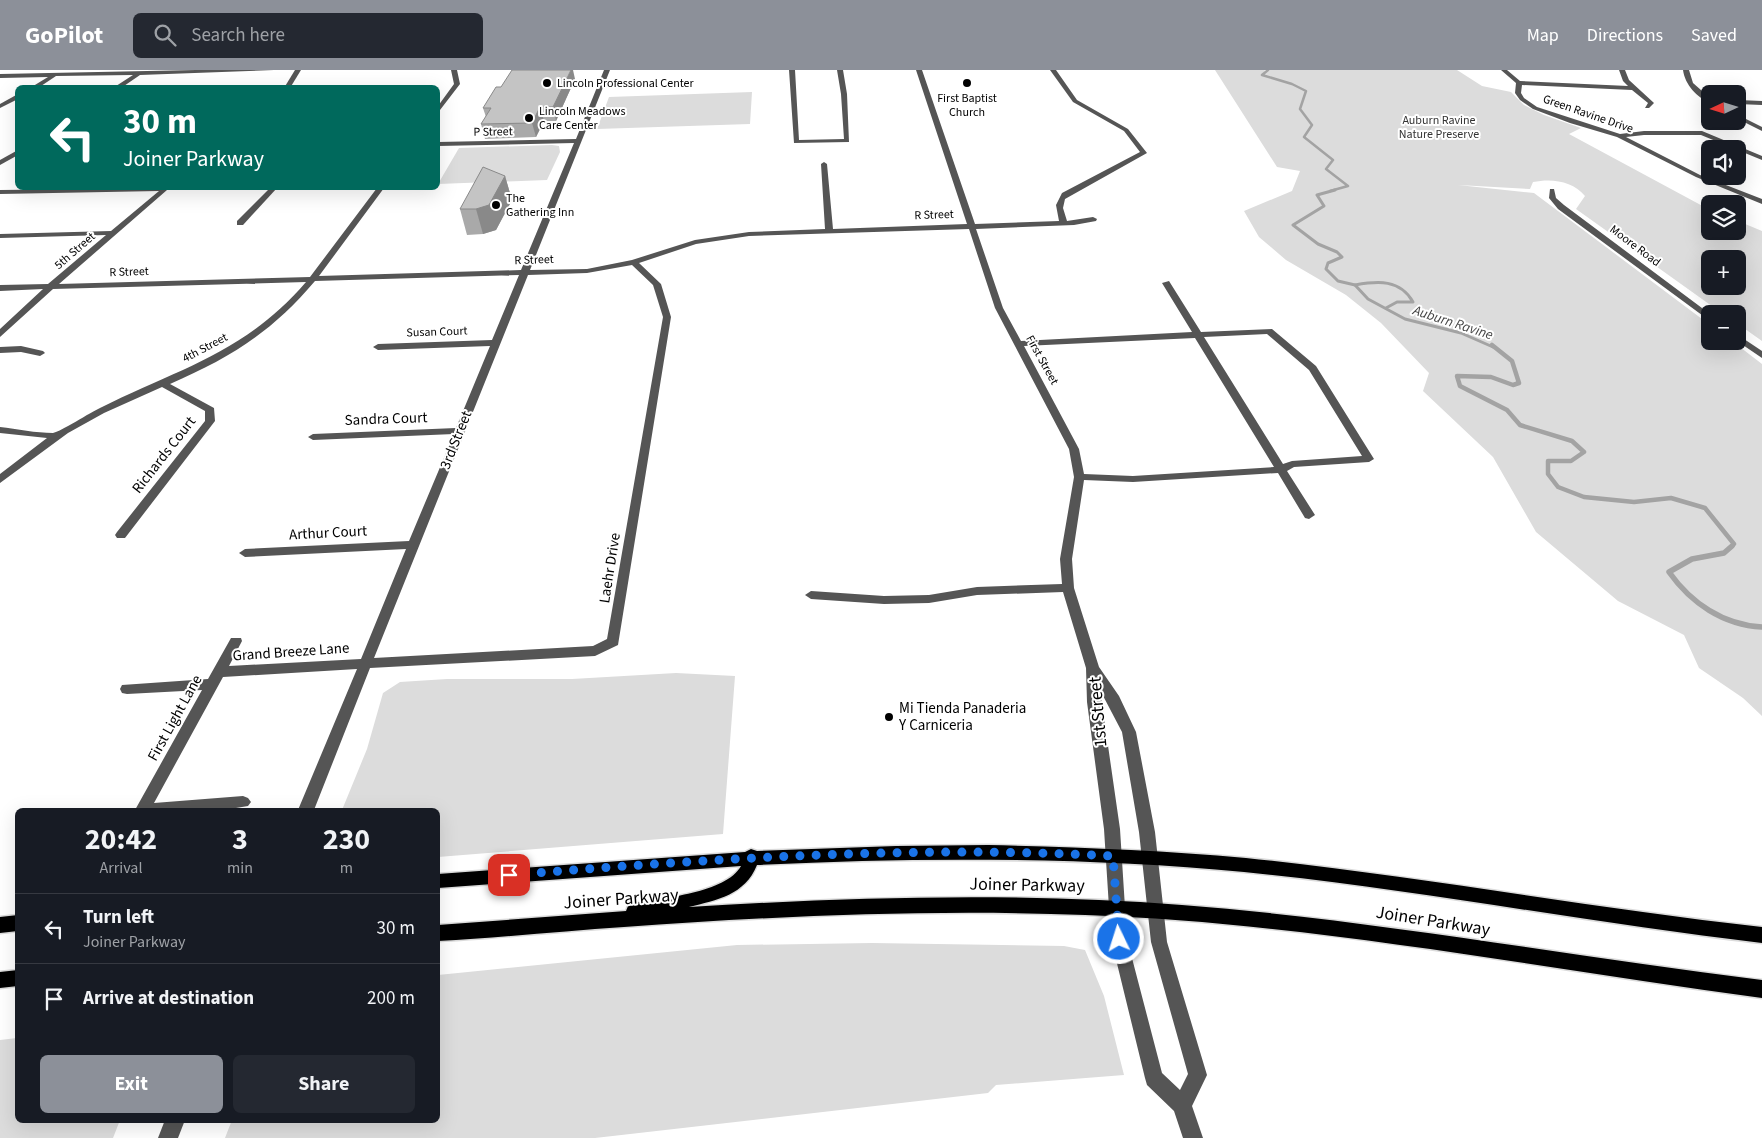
<!DOCTYPE html>
<html lang="en">
<head>
<meta charset="utf-8">
<style>
  body { margin:0; font-family:"Source Sans 3",sans-serif; background:#242831; color:#f1f3f6; height:100vh; display:flex; flex-direction:column; font-size:19px; white-space:nowrap }
  * { box-sizing:border-box; margin:0 }
  p { font-size:16px; color:#9ea1a6 }
  .icon { flex:none; width:28px; height:28px; fill:none; stroke:currentColor; stroke-width:2; stroke-linecap:round; stroke-linejoin:round }
  .map { position:relative; flex:1; overflow:hidden }
  .sheet { position:absolute; left:15px; top:738px; width:425px; height:315px; display:flex; flex-direction:column; background:#171b24; border-radius:8px; box-shadow:0 5px 20px #0002 }
  .sheet>* { flex:none }
  .guide { position:absolute; left:15px; top:15px; width:425px; height:105px; border-radius:8px; box-shadow:0 5px 20px #0002; background:#00695c; color:#fff; overflow:hidden }
  .needle { width:32px; rotate:266deg }
  .tools { position:absolute; left:1701px; top:15px; display:grid; gap:10px }
  .tools a { display:grid; place-items:center; width:45px; height:45px; border-radius:8px; background:#171b24; box-shadow:0 5px 20px #0002; font-size:25px }
  .pin { position:absolute; display:grid; place-items:center; width:42px; height:42px; color:#fff; margin:-21px; border-radius:10px; box-shadow:0 2px 8px #0006 }
  .me { position:absolute; width:55px; margin:-28px; rotate:356deg; stroke-linejoin:round; filter:drop-shadow(0 0 4px #0008) }
  .turn { display:flex; align-items:center; gap:18px; height:105px; padding:0 25px; font-size:22px }
  .turn .icon { width:65px; height:65px; stroke-width:2.5 }
  .turn b { display:block; font-size:35px; line-height:42px }
  .eta { display:flex; justify-content:space-evenly; align-items:center; height:85px; text-align:center }
  .eta b { font-size:30px; font-weight:700; line-height:35px }
  .button { display:flex; gap:10px; margin-top:auto; padding:10px 25px }
  .button a { flex:1; height:58px; border-radius:8px; background:#8c9099; color:#fff; font-size:20px; font-weight:700; line-height:58px; text-align:center }
  .button a+a { background:#242831; color:#f1f3f6 }
  ul { padding:0; list-style:none }
  li { display:flex; align-items:center; gap:15px; height:70px; padding:0 25px; border-top:1px solid #363941 }
  li div { flex:1 }
  li b { display:block; font-size:19px }
  li em { font-style:normal }
  header { display:flex; align-items:center; gap:30px; box-sizing:border-box; height:70px; padding:0 25px; background:#8c9099; color:#fff }
  header strong { font-size:24px }
  nav { display:flex; gap:28px; margin-inline-start:auto; font-size:18px }
  .search { width:350px; height:45px; background:#242831; display:flex; align-items:center; gap:12px; box-sizing:border-box; padding:0 18px; border-radius:8px; color:#9ea1a6; font-size:19px }
  .map>svg:first-child { display:block }
  .green { fill:#dcdcdc; fill-rule:evenodd }
  .lines { fill:none; stroke-linecap:round; stroke-linejoin:round }
  .stream-far3 { stroke:#a3a3a3; stroke-width:2.5 }
  .stream-far2 { stroke:#a3a3a3; stroke-width:3 }
  .stream-far1 { stroke:#a3a3a3; stroke-width:4.5 }
  .stream { stroke:#a3a3a3; stroke-width:5.5 }
  .major-casing { stroke:#dbdbdb; stroke-width:3 }
  .minor { fill:#555; fill-rule:evenodd }
  .major { fill:#000; fill-rule:evenodd }
  .wall { fill:#a9a9a9 }
  .shaded-wall { fill:#898989 }
  .building { fill:#c4c4c4; stroke:#898989 }
  .route { stroke:#1a73e8; stroke-width:9; stroke-dasharray:0 16.2 }
  .poi-dot { fill:#000; stroke:#fff; stroke-width:2 }
  .labels { text-anchor:middle; dominant-baseline:central; stroke-width:4; stroke-linejoin:round; paint-order:stroke }
  .far-poi-label { font-size:12px; fill:#000; stroke:#fff; text-anchor:start }
  .far-street-label { font-size:12px; fill:#000; stroke:#fff }
  .far-park-label { font-size:12px; fill:#333; stroke:#fff }
  .far-water-label { font-size:14px; font-style:italic; fill:#444; stroke:#fff }
  .street-label { font-size:15px; fill:#000; stroke:#fff }
  .poi-label { font-size:15px; fill:#000; stroke:#fff; text-anchor:start }
  .near-street-label { font-size:18px; fill:#000; stroke:#fff }
</style>
</head>
<body>
<header>
<strong>GoPilot</strong>
<div class="search"><svg class="icon" aria-label="search" viewBox="0 0 24 24"><circle cx="10" cy="10" r="6"/><path d="M15 15l6 6"/></svg>Search here</div>
<nav><a>Map</a><a>Directions</a><a>Saved</a></nav>
</header>
<div class="map">
<svg width="1762" height="1068" viewBox="0 0 1762 1068">
  <rect width="100%" height="100%" fill="#fff"/>
  <g class="green">
    <path d="M1215,0H1265L1263,4L1268,0H1457L1482,16L1511,22L1524,35L1544,45L1581,58L1569,64L1710,140V161H1738V151L1762,161V271L1738,254V244H1723L1576,139L1585,126C1573,111 1552,108 1533,112L1530,119L1458,115L1534,123L1710,255V271H1732L1762,294V646L1743,628L1699,598L1684,565L1618,531L1536,462L1493,387L1423,321L1429,303L1381,253L1346,225L1286,190L1259,167L1244,141L1292,121L1300,101L1277,97ZM1710,189H1738V216H1710Z"/>
    <path d="M752,22L750,54L597,59L609,27Z"/>
    <path d="M552,75L559,76L560,82L547,110L438,114L459,78Z"/>
    <path d="M676,603L735,606L723,764L438,787V740H342L367,679L383,623L400,612L447,609H572Z"/>
    <path d="M872,873L1064,876L1085,880L1104,926L1124,1005L996,1015L988,1023L595,1068H225L232,1050H438V905L737,875Z"/>
    <path d="M17,968L18,1050H120L113,1068H0V970Z"/>
  </g>
  <g class="lines">
    <path class="stream-far3" d="M1268,0L1262,5L1292,14L1306,21L1300,39L1312,55L1304,67L1333,90L1326,99L1348,116L1330,121"/>
    <g class="stream-far2">
      <path d="M1335,120L1317,125L1324,136L1293,155L1318,174L1337,182L1342,187L1328,193L1326,199L1338,211L1355,215L1368,229L1405,249L1461,263L1493,277"/>
      <path d="M1355,215C1378,211 1400,209 1413,232H1397L1386,238"/>
    </g>
    <path class="stream-far1" d="M1492,275L1512,291L1519,313L1513,315L1491,307L1457,306L1460,316L1507,340L1520,355L1572,371L1584,382L1571,391H1548V404L1558,417L1584,427L1634,432L1671,428L1705,438L1734,474L1731,477"/>
    <path class="stream" d="M1732,476L1724,483L1692,489L1669,502C1691,533 1723,555 1762,557"/>
    <defs>
      <g id="major">
        <path d="M988,775C1074,777 1160,780 1246,788C1419,806 1590,838 1762,857V873C1589,853 1417,819 1244,802C1082,787 919,787 757,795C745,825 717,830 689,837C852,827 1018,822 1182,835C1376,850 1568,886 1762,910V928C1537,898 1313,853 1085,845C932,839 778,846 624,857C562,861 500,868 438,871V855L626,841L628,836L634,833C662,828 726,823 741,796L438,818V804L745,782L751,779L757,781L896,776Z"/>
        <path d="M18,845V861L0,863V847Z"/>
        <path d="M18,900V916L0,918V902Z"/>
      </g>
    </defs>
    <use href="#major" class="major-casing"/>
    <g class="minor">
      <path d="M196,0H274L140,5L121,18H113L133,5L56,6L38,18H30L48,7L0,8V4Z"/>
      <path d="M295,0H301L290,18H284Z"/>
      <path d="M451,0H457L460,14L440,40L438,41V36L454,14Z"/>
      <path d="M604,0H610L530,200L587,199L632,190L695,170L749,162L825,159L821,94L824,92L827,94L833,159L967,154L916,0H922L975,154L1059,151L1056,135L1062,123L1140,82L1124,61L1073,32L1050,0H1056L1077,30L1128,59L1147,83L1065,129L1063,138L1067,151L1093,147L1097,149L1096,151L1074,155L976,159L1003,238L1021,271L1192,262L1162,213L1169,211L1201,262L1272,259L1316,296L1374,389L1369,392L1294,397L1287,401L1315,445L1309,449L1305,448L1278,403L1133,412L1084,410L1072,489L1074,518L1099,597L1119,626L1136,662L1155,762L1167,872L1207,1005L1192,1036L1203,1068H1183L1174,1041L1147,1015L1145,1008L1111,869L1104,759L1087,632L1086,598L1063,522L977,525L929,533L884,534L811,529L805,525L811,521L884,526L929,525L977,517L1062,514L1060,489L1074,407L1069,379L995,238L969,159L749,166L696,174L639,193L661,214L671,247L618,575L595,586L370,598L314,740H298L357,599L223,607L154,733L243,726L248,728L251,732L248,736L224,740H135L202,620L127,624L122,623L120,619L122,615L208,609L231,568H241L242,571L229,596L361,589L406,479L245,487L239,483L245,479L409,471L454,364L313,370L308,367L313,364L456,358L490,276L378,280L373,277L378,274L492,270L519,205L315,211C272,262 230,288 170,314L214,338L215,351L125,468H117L115,465L117,462L205,351V341L162,317L104,343L68,363L0,413V404L47,368L0,363V357C17,359 36,363 53,363C60,362 91,342 100,338C180,298 245,283 306,212L53,219L0,267V259L43,219L0,221V215L48,214L106,165L0,168V164L111,161L159,121L0,124V120L184,118L180,120H167L59,214L310,207L377,118H384L319,206L521,200L574,73L438,76V72L576,69ZM632,195L653,215L663,247L607,569L593,576L374,588L528,205L587,203ZM1267,264L1309,300L1362,386L1292,391L1283,394L1204,267ZM1195,268L1274,397L1133,406L1084,404L1079,379L1024,276ZM1100,620L1122,662L1139,762L1151,872L1188,1004L1180,1020L1162,1003L1127,869L1120,759Z"/>
      <path d="M789,0H795L799,70L844,69L841,24L837,0H843L847,24L849,72L794,73Z"/>
      <path d="M1501,0H1507L1520,11L1628,16L1623,11L1619,0H1625L1629,10L1654,33L1649,38H1645L1648,33L1632,20L1522,15L1521,23L1524,28L1537,37L1620,64L1644,61H1702L1762,86V90L1701,65H1644L1626,67L1700,105L1762,129V134L1696,107L1617,67L1570,53L1533,39L1520,30L1515,23L1516,13Z"/>
      <path d="M1683,0H1689L1693,13L1710,28V33C1697,27 1685,15 1683,0Z"/>
      <path d="M18,24V29L0,38V34Z"/>
      <path d="M1738,30L1762,31V35L1738,34Z"/>
      <path d="M1738,45L1762,57V61L1738,49Z"/>
      <path d="M18,80V85L0,95V90Z"/>
      <path d="M270,118H277L243,155H237V151Z"/>
      <path d="M1550,119H1554L1556,128L1564,135L1710,244V251L1558,139L1549,128Z"/>
      <path d="M1738,265L1762,281V288L1737,271Z"/>
      <path d="M21,276L43,281L45,283L40,286L21,282L0,283V277Z"/>
      <path d="M165,1050H185L178,1068H158Z"/>
    </g>
    <use href="#major" class="major"/>
  </g>
  <g class="wall">
    <path d="M575,9L556,51H544L536,67L485,69L481,54L486,47L483,38Z"/>
    <path d="M505,106L512,130L496,160L483,164L467,165L460,139Z"/>
  </g>
  <g class="shaded-wall">
    <path d="M571,0H573L575,9L556,51L553,37Z"/>
    <path d="M540,37L544,51L536,67L532,53Z"/>
    <path d="M505,106L512,130L496,160L483,164L476,139Z"/>
  </g>
  <g class="building">
    <path d="M512,0H571L553,37H540L532,53L481,54L491,38H483L496,17H501Z"/>
    <path d="M483,97L505,106L489,135L476,139H460Z"/>
  </g>
  <g class="lines">
    <path class="route" d="M509,805C710,789 911,775 1113,786L1119,869"/>
  </g>
  <g class="poi-dot">
    <circle cx="547" cy="13" r="5"/>
    <circle cx="967" cy="13" r="5"/>
    <circle cx="529" cy="48" r="5"/>
    <circle cx="496" cy="135" r="5"/>
    <circle cx="889" cy="647" r="5"/>
  </g>
  <g class="labels">
    <g class="far-poi-label">
      <text x="557" y="13">Lincoln Professional Center</text>
      <text x="967" y="28" text-anchor="middle">First Baptist<tspan x="967" dy="14">Church</tspan></text>
      <text x="539" y="41">Lincoln Meadows<tspan x="539" dy="14">Care Center</tspan></text>
      <text x="506" y="128">The<tspan x="506" dy="14">Gathering Inn</tspan></text>
    </g>
    <g class="far-street-label">
      <text transform="translate(1588 44) rotate(19)">Green Ravine Drive</text>
      <text transform="translate(493 62) rotate(-1)">P Street</text>
      <text transform="translate(934 145) rotate(-2)">R Street</text>
      <text transform="translate(1635 176) rotate(37)">Moore Road</text>
      <text transform="translate(75 181) rotate(-41)">5th Street</text>
      <text transform="translate(534 190) rotate(-2)">R Street</text>
      <text transform="translate(129 202) rotate(-2)">R Street</text>
      <text transform="translate(437 262) rotate(-2)">Susan Court</text>
      <text transform="translate(205 278) rotate(-28)">4th Street</text>
      <text transform="translate(1042 290) rotate(61)">First Street</text>
    </g>
    <g class="far-park-label">
      <text x="1439" y="50">Auburn Ravine<tspan x="1439" dy="14">Nature Preserve</tspan></text>
    </g>
    <g class="far-water-label">
      <text transform="translate(1453 253) rotate(18)">Auburn Ravine</text>
    </g>
    <g class="street-label">
      <text transform="translate(386 349) rotate(-2)">Sandra Court</text>
      <text transform="translate(456 370) rotate(-68)">3rd Street</text>
      <text transform="translate(164 385) rotate(-52)">Richards Court</text>
      <text transform="translate(328 463) rotate(-3)">Arthur Court</text>
      <text transform="translate(610 498) rotate(-81)">Laehr Drive</text>
      <text transform="translate(291 582) rotate(-4)">Grand Breeze Lane</text>
      <text transform="translate(175 648) rotate(-61)">First Light Lane</text>
    </g>
    <g class="poi-label">
      <text x="899" y="638">Mi Tienda Panaderia<tspan x="899" dy="17">Y Carniceria</tspan></text>
    </g>
    <g class="near-street-label">
      <text transform="translate(1098 642) rotate(-95)">1st Street</text>
      <text transform="translate(1027 815) rotate(1)">Joiner Parkway</text>
      <text transform="translate(621 829) rotate(-4)">Joiner Parkway</text>
      <text transform="translate(1433 851) rotate(9)">Joiner Parkway</text>
    </g>
  </g>
</svg>
<div class="tools">
<a><svg class="needle" viewBox="-14 -14 28 28"><path d="M0-13l5 13h-10z" fill="#e53935"/><path d="M0 13l5-13h-10z" fill="#9ea1a6"/></svg></a>
<a><svg class="icon" aria-label="sound" viewBox="0 0 24 24"><path d="M4 9h4l5-4v14l-5-4H4zM17 9q2 3 0 6"/></svg></a>
<a><svg class="icon" aria-label="layers" viewBox="0 0 24 24"><path d="M12 4l9 5-9 5-9-5zM3 14l9 5 9-5"/></svg></a>
<a>+</a>
<a>−</a>
</div>
<div class="pin" style="left:509px;top:805px;background:#d93025"><svg class="icon" aria-label="arrive" viewBox="0 0 24 24"><path d="M6 21V4h12l-3 4 3 4H6"/></svg></div>
<svg class="me" style="left:1119px;top:869px" viewBox="-20 -20 40 40"><circle r="17" fill="#1a73e8" stroke="#fff" stroke-width="3"/><path d="M0-11L8 9 0 5-8 9z" fill="#fff"/></svg>
<div class="guide">
<div class="turn"><svg class="icon" aria-label="left" viewBox="0 0 24 24"><path d="M17 20v-9H6M10 6l-5 5 5 5"/></svg><div><b>30 m</b>Joiner Parkway</div></div>
</div>
<section class="sheet">
<div class="eta">
<div><b>20:42</b><p>Arrival</p></div>
<div><b>3</b><p>min</p></div>
<div><b>230</b><p>m</p></div>
</div>
<ul>
<li><svg class="icon" aria-label="left" viewBox="0 0 24 24"><path d="M17 20v-9H6M10 6l-5 5 5 5"/></svg><div><b>Turn left</b><p>Joiner Parkway</p></div><em>30 m</em></li>
<li><svg class="icon" aria-label="arrive" viewBox="0 0 24 24"><path d="M6 21V4h12l-3 4 3 4H6"/></svg><div><b>Arrive at destination</b></div><em>200 m</em></li>
</ul>
<div class="button"><a>Exit</a><a>Share</a></div>
</section>
</div>
</body>
</html>
